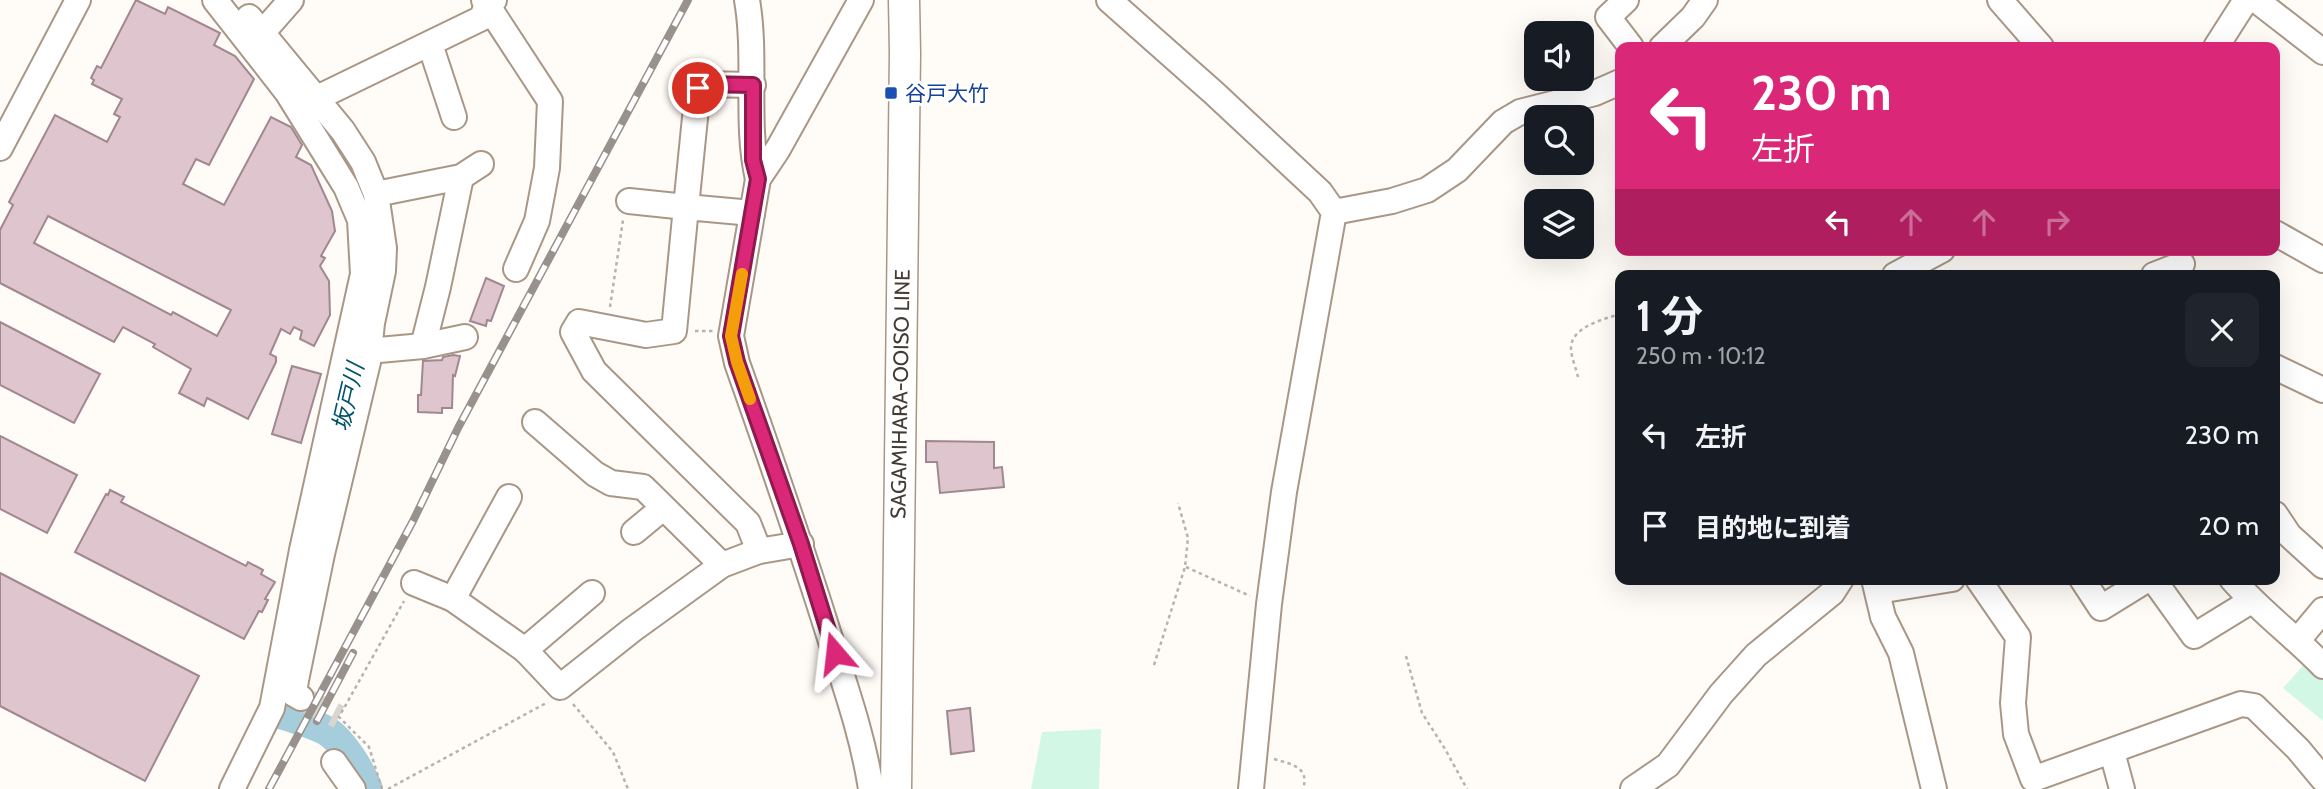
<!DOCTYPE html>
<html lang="ja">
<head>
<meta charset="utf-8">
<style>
  body { margin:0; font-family:Cabin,"Noto Sans JP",sans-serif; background:#20242c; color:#f1f3f6; height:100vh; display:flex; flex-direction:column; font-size:26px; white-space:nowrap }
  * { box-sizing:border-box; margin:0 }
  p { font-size:23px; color:#9ea1a6 }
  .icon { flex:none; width:38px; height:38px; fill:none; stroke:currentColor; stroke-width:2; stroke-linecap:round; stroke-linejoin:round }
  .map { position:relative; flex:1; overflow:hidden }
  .sheet { position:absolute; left:1615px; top:270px; width:665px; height:315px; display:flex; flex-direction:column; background:#171b24; border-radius:14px; box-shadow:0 7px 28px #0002 }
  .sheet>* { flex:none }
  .hud { position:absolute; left:1615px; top:42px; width:665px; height:214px; border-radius:14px; box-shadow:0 7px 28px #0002; background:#db2777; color:#fff; overflow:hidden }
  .tools { position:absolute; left:1524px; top:21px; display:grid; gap:14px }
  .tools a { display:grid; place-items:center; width:70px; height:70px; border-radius:14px; background:#171b24; box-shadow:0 7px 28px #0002; font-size:35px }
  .pin { position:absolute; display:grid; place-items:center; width:60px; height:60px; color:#fff; margin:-30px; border:4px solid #fff; border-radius:50%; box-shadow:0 2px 7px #0007 }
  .me { position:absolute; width:77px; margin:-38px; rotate:343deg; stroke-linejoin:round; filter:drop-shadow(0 0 5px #0008) }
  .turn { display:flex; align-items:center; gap:24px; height:147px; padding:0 21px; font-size:32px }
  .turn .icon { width:91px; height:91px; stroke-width:2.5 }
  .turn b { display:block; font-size:49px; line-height:60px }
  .lanes { display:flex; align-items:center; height:66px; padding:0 21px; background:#0003; justify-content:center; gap:35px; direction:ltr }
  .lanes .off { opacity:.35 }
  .round { display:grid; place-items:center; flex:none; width:74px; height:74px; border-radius:14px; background:#20242c }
  .head { display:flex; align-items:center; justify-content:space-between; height:119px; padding:0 21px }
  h1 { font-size:42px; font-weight:700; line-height:52px }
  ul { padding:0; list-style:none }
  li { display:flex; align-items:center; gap:21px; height:91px; padding:0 21px }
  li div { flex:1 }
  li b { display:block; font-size:26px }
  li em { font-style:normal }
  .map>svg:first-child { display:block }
  .green { fill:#d2f8e5 }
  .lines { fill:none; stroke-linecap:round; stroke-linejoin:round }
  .river { stroke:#a5cddc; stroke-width:30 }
  .building { fill:#dfc5ce; stroke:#a08790; stroke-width:2; fill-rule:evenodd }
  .minor-tunnel { stroke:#d9d5d0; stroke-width:24; stroke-dasharray:24 12; stroke-linecap:butt }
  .minor-casing { stroke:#a99786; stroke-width:28 }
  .major-casing { stroke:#a99786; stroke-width:33 }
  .path { stroke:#b8b2ad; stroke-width:2.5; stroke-dasharray:3.5 3.5; stroke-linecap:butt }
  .minor { stroke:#fff; stroke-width:24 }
  .major { stroke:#fff; stroke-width:30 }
  .rail-casing { stroke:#98918c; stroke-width:8 }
  .rail { stroke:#fff; stroke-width:5; stroke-dasharray:16; stroke-linecap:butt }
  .route-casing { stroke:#8e194d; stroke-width:18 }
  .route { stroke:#db2777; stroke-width:12 }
  .slow { stroke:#f59e0b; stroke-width:12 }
  .transit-dot { fill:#1a4fb4; stroke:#fff; stroke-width:2.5 }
  .labels { text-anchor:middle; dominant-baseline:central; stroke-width:6; stroke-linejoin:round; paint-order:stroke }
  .transit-label { font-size:21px; fill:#164399; stroke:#fff; text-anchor:start }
  .street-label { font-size:21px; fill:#433b34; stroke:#fff }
  .water-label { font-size:23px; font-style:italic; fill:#005268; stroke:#fff }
</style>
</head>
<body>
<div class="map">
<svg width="2323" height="789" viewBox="0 0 2323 789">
  <rect width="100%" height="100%" fill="#fffbf7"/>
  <g class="green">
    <path d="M2308,660L2323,675V721L2283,688Z"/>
    <path d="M1101,729L1099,789H1031L1042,732Z"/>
  </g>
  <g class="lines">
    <path class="river" d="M285,678L278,713C293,718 311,723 325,730C342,739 361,772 368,789"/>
  </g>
  <g class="building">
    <path d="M136,0L165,14L168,7L220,33L214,45L235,56L254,79L209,165L196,159L183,184L224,205L271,117L291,127L302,145L296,157L311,165L332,211L335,231L321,256L325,258L320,266L329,281L330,315L314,346L300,339L302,331L294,327L290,334L281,329L270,354L276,357V362L248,419L207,398L204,406L179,393L191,369L153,347L155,344L123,327L114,342L0,283V230L13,205L9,202L55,115L107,142L120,117L114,114L122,99L92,84L94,80L91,78L97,66L101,68ZM48,216L231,310L217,336L173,312L171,315L34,243Z"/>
    <path d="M486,278L504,286L491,321L487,320L486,326L470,321Z"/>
    <path d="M0,322L100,374L74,423L0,385Z"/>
    <path d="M453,355L460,356L455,376L453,375L452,408H442V413L418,412V395H421L423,361L442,360L443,357Z"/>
    <path d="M292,366L321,374L301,443L272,434Z"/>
    <path d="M0,436L77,475L47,533L0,509Z"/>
    <path d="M926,441L994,442V468L1002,467L1004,487L940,493L937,462H926Z"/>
    <path d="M110,490L124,497L121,502L246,566L248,562L263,570L261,574L275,582L265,599L268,600L262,612L259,611L244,639L75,552L106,494L108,495Z"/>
    <path d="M0,573L199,676L145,781L0,706Z"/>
    <path d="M970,708L974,751L951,754L947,711Z"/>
  </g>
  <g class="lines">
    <path class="minor-tunnel" d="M301,698L339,717"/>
    <defs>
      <g id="minor">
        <path d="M215,0L287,92L346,187L360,220L363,274L302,550L272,708L232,789"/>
        <path d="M484,0L550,101L547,168L537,221L516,269"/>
        <path d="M747,0C757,58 745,124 758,179"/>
        <path d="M861,0L778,149L758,179L731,336L737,363C769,453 800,543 829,635C845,686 863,736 871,789"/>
        <path d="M1109,0L1214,93L1320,192L1334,212L1284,492L1269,604L1251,789"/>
        <path d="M1626,0L1608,17L1631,47"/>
        <path d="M2000,0L2041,47"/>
        <path d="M2256,0L2323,52"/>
        <path d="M249,17L343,131L363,162L376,194L384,248L383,271L372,323L368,362L322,554L296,680L294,694L301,698"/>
        <path d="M262,33L291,0"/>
        <path d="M430,44L454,117"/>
        <path d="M1662,47L1693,17L1705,0"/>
        <path d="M2216,47L2246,0"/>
        <path d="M317,98L482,18L487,4L494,0"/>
        <path d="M0,148L78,0"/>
        <path d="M376,194L461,177L481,164"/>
        <path d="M629,201L686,207L698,88L702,84L753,85"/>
        <path d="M1334,212L1392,201L1427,190L1457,170L1503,122L1520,112L1595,93L1620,82"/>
        <path d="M752,213L686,207L674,331L646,335L579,322L573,332L594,371L748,523L759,551"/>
        <path d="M2275,233L2323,260"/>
        <path d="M1895,275L1942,250"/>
        <path d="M2154,275L2182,264"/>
        <path d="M423,346L438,287L461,177"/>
        <path d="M368,351L423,346L465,337"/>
        <path d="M2275,367L2323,390"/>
        <path d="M535,422L595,474L611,483L643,487L722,565"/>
        <path d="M2275,514L2289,535L2323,566"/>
        <path d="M634,532L663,508"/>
        <path d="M1874,579L1883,617L1901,653L1934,789"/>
        <path d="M1978,579L2018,637L2013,703L2016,734L2033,779L2241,704L2254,706L2298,749L2323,779"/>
        <path d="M2082,579L2101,608L2148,579"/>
        <path d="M2153,579L2194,636L2251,601"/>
        <path d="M2232,579C2260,611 2294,636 2323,666"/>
        <path d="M414,583L453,599L525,650L560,687L632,630L722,565L759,551L801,544"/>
        <path d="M1878,591L1952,579"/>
        <path d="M453,599L509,497"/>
        <path d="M2298,640L2323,610"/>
        <path d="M525,650L592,593"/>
        <path d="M2112,752L2122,789"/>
        <path d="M334,762L353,789"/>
        <path d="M1633,789L1668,765L1721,694L1756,655L1832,593L1841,579"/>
      </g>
      <path id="major" d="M896,789L905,53L904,0"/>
    </defs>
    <use href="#minor" class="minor-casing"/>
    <use href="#major" class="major-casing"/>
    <g class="path">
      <path d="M610,307L623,220"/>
      <path d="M695,331H713"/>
      <path d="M1578,377C1576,368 1571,357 1571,348C1571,327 1604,319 1620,314"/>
      <path d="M1186,567L1250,596"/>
      <path d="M1406,656L1422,713L1445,749L1467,789"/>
      <path d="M1154,665L1185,567L1188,538L1178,503"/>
      <path d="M573,704L613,752L628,789"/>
      <path d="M1274,759C1291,764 1310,767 1303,789"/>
      <path d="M382,789L369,747L339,717L404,601"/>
      <path d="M388,789L548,702"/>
    </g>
    <use href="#minor" class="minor"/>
    <use href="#major" class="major"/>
    <defs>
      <g id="rail">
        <path d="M317,721L353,653"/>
        <path d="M269,789L413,521L458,428L688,0"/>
      </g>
    </defs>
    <use href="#rail" class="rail-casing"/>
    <use href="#rail" class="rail"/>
  </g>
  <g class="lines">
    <defs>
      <path id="route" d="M698,88L702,84L753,85V160L758,179L731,336L737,362L801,544L835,653"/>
    </defs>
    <use href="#route" class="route-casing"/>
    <use href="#route" class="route"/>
    <path class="slow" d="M742,274L731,336L737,362L750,399"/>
  </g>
  <rect class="transit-dot" x="884" y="86" width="14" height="14" rx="3.5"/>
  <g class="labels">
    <g class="transit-label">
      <text x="905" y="93">谷戸大竹</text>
    </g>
    <g class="street-label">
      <text transform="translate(900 394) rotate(-89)">SAGAMIHARA-OOISO LINE</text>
    </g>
    <g class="water-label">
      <text transform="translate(348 397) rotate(-77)">坂戸川</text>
    </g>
  </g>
</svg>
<div class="tools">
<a><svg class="icon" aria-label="sound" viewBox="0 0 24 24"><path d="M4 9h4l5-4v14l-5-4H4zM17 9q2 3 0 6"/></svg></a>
<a><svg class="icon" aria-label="search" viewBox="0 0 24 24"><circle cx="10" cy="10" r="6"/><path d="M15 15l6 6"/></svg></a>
<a><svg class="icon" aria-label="layers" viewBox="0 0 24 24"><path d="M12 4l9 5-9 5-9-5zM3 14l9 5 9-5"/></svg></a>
</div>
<div class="pin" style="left:698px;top:88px;background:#d93025"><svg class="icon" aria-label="arrive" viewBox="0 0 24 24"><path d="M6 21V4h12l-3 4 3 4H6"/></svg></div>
<svg class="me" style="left:835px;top:653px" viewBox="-20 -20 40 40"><path d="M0-17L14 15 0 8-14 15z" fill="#db2777" stroke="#fff" stroke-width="4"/></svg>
<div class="hud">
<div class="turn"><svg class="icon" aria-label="left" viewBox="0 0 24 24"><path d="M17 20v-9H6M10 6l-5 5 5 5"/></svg><div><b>230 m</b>左折</div></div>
<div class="lanes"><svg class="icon" aria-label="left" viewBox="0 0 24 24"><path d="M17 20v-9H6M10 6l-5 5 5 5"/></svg><svg class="icon off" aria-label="ahead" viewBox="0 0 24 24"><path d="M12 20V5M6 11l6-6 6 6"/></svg><svg class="icon off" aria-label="ahead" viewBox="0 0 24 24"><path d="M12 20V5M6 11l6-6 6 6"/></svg><svg class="icon off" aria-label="right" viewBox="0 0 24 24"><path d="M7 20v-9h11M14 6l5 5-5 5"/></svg></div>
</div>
<section class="sheet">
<div class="head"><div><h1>1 分</h1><p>250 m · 10:12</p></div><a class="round"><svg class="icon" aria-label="close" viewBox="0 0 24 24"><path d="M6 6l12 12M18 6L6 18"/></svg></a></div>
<ul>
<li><svg class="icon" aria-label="left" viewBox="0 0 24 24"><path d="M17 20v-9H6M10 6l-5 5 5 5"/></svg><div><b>左折</b></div><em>230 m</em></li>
<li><svg class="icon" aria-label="arrive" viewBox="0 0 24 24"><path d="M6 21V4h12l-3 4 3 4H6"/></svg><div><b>目的地に到着</b></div><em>20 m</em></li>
</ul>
</section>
</div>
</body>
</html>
